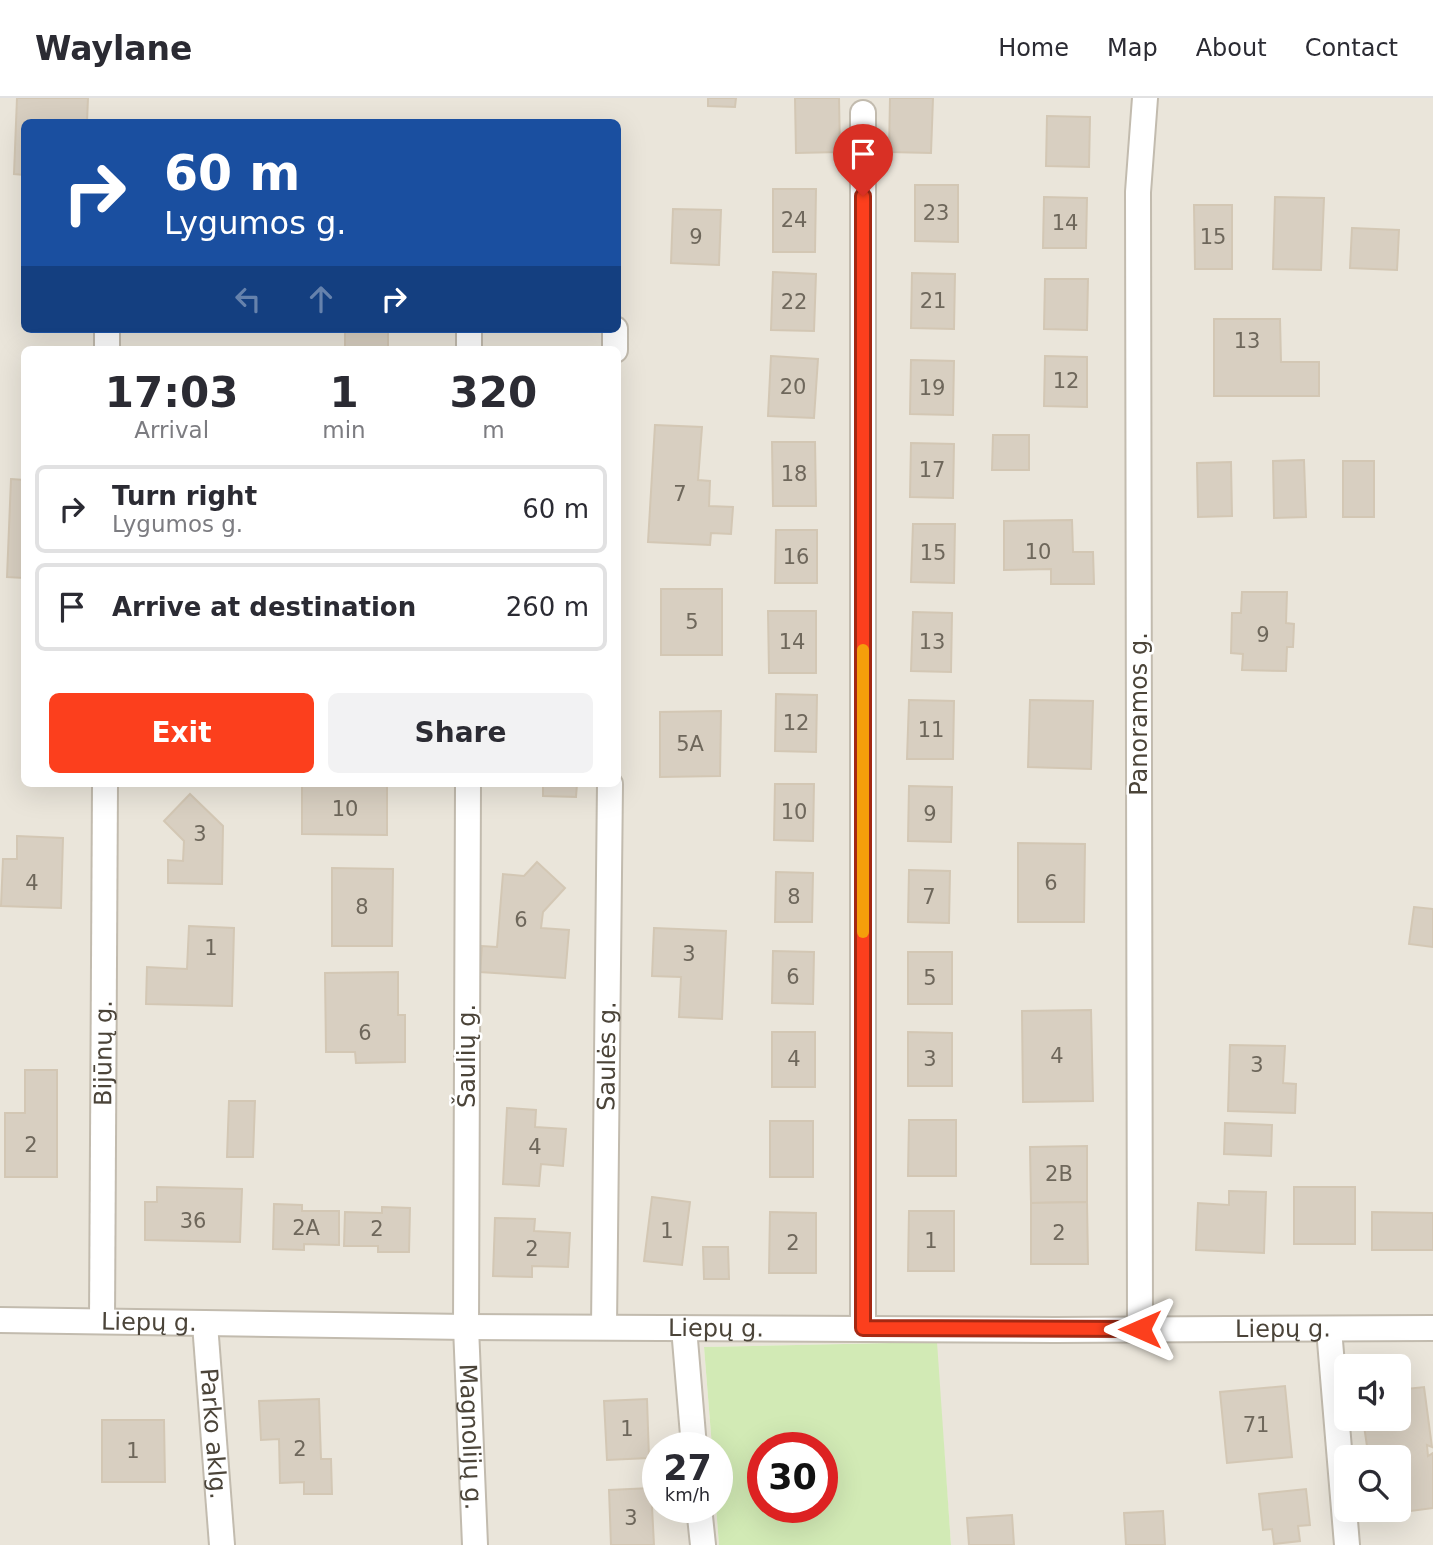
<!DOCTYPE html>
<html lang="en">
<head>
<meta charset="utf-8">
<style>
  body { margin:0; font-family:"DejaVu Sans",sans-serif; background:#f2f2f3; color:#2b2b33; height:100vh; display:flex; flex-direction:column; font-size:26px; white-space:nowrap }
  * { box-sizing:border-box; margin:0 }
  p { font-size:23px; color:#7c7c81 }
  .icon { flex:none; width:38px; height:38px; fill:none; stroke:currentColor; stroke-width:2; stroke-linecap:round; stroke-linejoin:round }
  .map { position:relative; flex:1; overflow:hidden }
  .sheet { position:absolute; left:21px; top:248px; width:600px; height:441px; display:flex; flex-direction:column; background:#fff; border-radius:10px; box-shadow:0 7px 28px #0002 }
  .sheet>* { flex:none }
  .guide { position:absolute; left:21px; top:21px; width:600px; height:214px; border-radius:10px; box-shadow:0 7px 28px #0002; background:#1a4fa0; color:#fff; overflow:hidden }
  .fabs { position:absolute; left:1334px; top:1256px; display:grid; gap:14px }
  .fabs a { display:grid; place-items:center; width:77px; height:77px; border-radius:10px; background:#fff; box-shadow:0 7px 28px #0002; font-size:35px }
  .speed { position:absolute; left:642px; top:1334px; display:flex; gap:14px; font-size:35px; font-weight:700; text-align:center }
  .speed>* { display:grid; place-content:center; width:91px; height:91px; border-radius:50%; background:#fff; box-shadow:0 7px 28px #0002; line-height:1 }
  .speed small { font-size:18px; font-weight:400 }
  .speed .limit { border:10px solid #d22; background:#fff; color:#111 }
  .pin { position:absolute; display:grid; place-items:center; width:60px; height:60px; color:#fff; margin:-72px -30px; border-radius:50% 50% 50% 0; rotate:-45deg; box-shadow:0 0 7px #0007 }
  .pin .icon { rotate:45deg }
  .me { position:absolute; width:77px; margin:-38px; rotate:270deg; stroke-linejoin:round; filter:drop-shadow(0 0 5px #0008) }
  .turn { display:flex; align-items:center; gap:24px; height:147px; padding:0 28px; font-size:32px }
  .turn .icon { width:91px; height:91px; stroke-width:2.5 }
  .turn b { display:block; font-size:49px; line-height:60px }
  .lanes { display:flex; align-items:center; height:66px; padding:0 28px; background:#0003; justify-content:center; gap:35px; direction:ltr }
  .lanes .off { opacity:.35 }
  .eta { display:flex; justify-content:space-evenly; align-items:center; height:119px; text-align:center }
  .eta b { font-size:42px; font-weight:800; line-height:49px }
  .primary-button { display:flex; gap:14px; margin-top:auto; padding:14px 28px }
  .primary-button a { flex:1; height:80px; border-radius:10px; background:#fc3f1d; color:#fff; font-size:28px; font-weight:800; line-height:80px; text-align:center }
  .primary-button a+a { background:#f2f2f3; color:#2b2b33 }
  ul { padding:0; list-style:none }
  li { display:flex; align-items:center; gap:21px; height:88px; margin:0 14px 10px; padding:0 14px; border:4px solid #e1e1e2; border-radius:10px }
  li div { flex:1 }
  li b { display:block; font-size:26px }
  li em { font-style:normal }
  header { display:flex; align-items:center; gap:42px; box-sizing:border-box; height:98px; padding:0 35px; background:#fff; border-bottom:2px solid #e1e1e2 }
  header strong { font-size:33px }
  nav { display:flex; gap:38px; margin-inline-start:auto; font-size:24px }
  .map>svg:first-child { display:block }
  .residential { fill:#eae5da; fill-rule:evenodd }
  .green { fill:#d2eab5; fill-rule:evenodd }
  .building { fill:#d8cfc1; stroke:#d3c7b4; stroke-width:2 }
  .lines { fill:none; stroke-linecap:round; stroke-linejoin:round }
  .street-casing { stroke:#c2bbae; stroke-width:28 }
  .street { stroke:#fff; stroke-width:24 }
  .route-casing { stroke:#a42913; stroke-width:18 }
  .route { stroke:#fc3f1d; stroke-width:12 }
  .slow { stroke:#f59e0b; stroke-width:12 }
  .labels { text-anchor:middle; dominant-baseline:central; stroke-width:5; stroke-linejoin:round; paint-order:stroke }
  .number-label { font-size:21px; fill:#6e675b }
  .street-label { font-size:24px; fill:#4b4439; stroke:#fff }
</style>
</head>
<body>
<header>
<strong>Waylane</strong>
<nav><a>Home</a><a>Map</a><a>About</a><a>Contact</a></nav>
</header>
<div class="map">
<svg width="1433" height="1447" viewBox="0 0 1433 1447">
  <rect width="100%" height="100%" fill="#f6f3ec"/>
  <path class="residential" d="M0,0H1433V1447H951L936,1244L704,1249L712,1349H658V1409H716L719,1447H0ZM24,24H618V231H24ZM24,252H618V686H24ZM1346,1269H1398V1321H1346ZM1346,1360H1398V1412H1346Z"/>
  <path class="green" d="M937,1244L951,1447H719L716,1409L718,1349H712L704,1249ZM763,1349H822V1409H763Z"/>
  <g class="building">
    <path d="M17,0H88L87,24H24V77L14,76Z"/>
    <path d="M708,0H736L735,9L708,8Z"/>
    <path d="M795,0H839L840,54L796,55Z"/>
    <path d="M890,0H933L931,55L889,54Z"/>
    <path d="M1047,18L1090,19L1089,69L1046,68Z"/>
    <path d="M915,87H958V144L915,143Z"/>
    <path d="M773,91H816L815,154H773Z"/>
    <path d="M1044,99L1087,100L1086,150H1043Z"/>
    <path d="M1275,99L1324,100L1321,172L1273,171Z"/>
    <path d="M1194,107H1232V171H1195Z"/>
    <path d="M673,111L721,112L719,167L671,165Z"/>
    <path d="M1352,130L1399,132L1397,172L1350,170Z"/>
    <path d="M773,174L816,176L814,233L771,232Z"/>
    <path d="M912,175L955,176L954,231L911,230Z"/>
    <path d="M1045,181H1088L1087,232L1044,231Z"/>
    <path d="M1214,221H1280L1281,264H1319V298H1214Z"/>
    <rect x="345" y="231" width="43" height="21"/>
    <path d="M771,258L818,261L814,320L768,318Z"/>
    <path d="M1045,258L1087,259V309L1044,308Z"/>
    <path d="M911,262L954,263L953,317L910,316Z"/>
    <path d="M655,327L702,329L698,382L710,383L709,408L733,409L731,436L711,435L710,447L648,444Z"/>
    <path d="M993,337H1029V372H992Z"/>
    <path d="M772,344H815L816,408H773Z"/>
    <path d="M911,345L954,346L953,400L910,399Z"/>
    <path d="M1304,362L1306,419L1274,420L1273,363Z"/>
    <rect x="1343" y="363" width="31" height="56"/>
    <path d="M1231,364L1232,418L1198,419L1197,365Z"/>
    <path d="M11,381L24,382V480L7,479Z"/>
    <path d="M1072,422L1073,454H1093L1094,486H1051V471L1004,472V423Z"/>
    <path d="M913,426H955L954,485L911,484Z"/>
    <path d="M776,432H817V485H775Z"/>
    <rect x="661" y="491" width="61" height="66"/>
    <path d="M1242,494H1287L1286,525L1294,526L1293,549H1287L1286,573L1242,572L1243,556L1231,555L1232,515H1241Z"/>
    <path d="M768,513H816V575H769Z"/>
    <path d="M913,514L952,515L951,574L911,573Z"/>
    <path d="M776,596L817,597L816,654L775,653Z"/>
    <path d="M909,602L954,603L953,661H907Z"/>
    <path d="M1030,602L1093,603L1091,671L1028,669Z"/>
    <path d="M721,613L720,678L660,679V614Z"/>
    <path d="M302,686H387V737L302,736Z"/>
    <path d="M543,686H577L576,699L543,698Z"/>
    <path d="M775,686H814L813,743L774,742Z"/>
    <path d="M909,688L952,689L951,744L908,743Z"/>
    <path d="M190,696L223,728L222,786L168,785V762L183,763L184,743L164,723Z"/>
    <path d="M17,738L63,740L61,810L1,808L3,761H17Z"/>
    <path d="M1018,745L1085,746L1084,824H1018Z"/>
    <path d="M537,764L565,790L543,814L541,830L569,832L565,880L480,874L482,848L497,849L503,776L524,778Z"/>
    <path d="M332,770L393,771L392,848H332Z"/>
    <path d="M909,772L950,773L949,825L908,824Z"/>
    <path d="M776,774L813,775L812,824H775Z"/>
    <path d="M1414,809L1433,811V849L1409,846Z"/>
    <path d="M189,828L234,830L232,908L146,906L147,869L187,871Z"/>
    <path d="M654,830L726,833L722,921L679,919L681,879L652,878Z"/>
    <path d="M773,853L814,854L813,906L772,905Z"/>
    <rect x="908" y="854" width="44" height="52"/>
    <path d="M398,874V917H405V964L356,965L355,954H326L325,875Z"/>
    <path d="M1091,912L1093,1003L1023,1004L1022,913Z"/>
    <rect x="772" y="934" width="43" height="55"/>
    <path d="M908,934L952,935V988H908Z"/>
    <path d="M1230,947L1285,948L1283,985L1296,986L1295,1015L1228,1013Z"/>
    <path d="M25,972H57V1079H5V1015H25Z"/>
    <path d="M229,1003H255L253,1059H227Z"/>
    <path d="M507,1010L536,1012L535,1029L566,1031L563,1068L541,1066L539,1088L503,1086Z"/>
    <path d="M909,1022H956V1078H908Z"/>
    <rect x="770" y="1023" width="43" height="56"/>
    <path d="M1225,1025L1272,1027L1271,1058L1224,1056Z"/>
    <path d="M1087,1048V1104L1031,1105L1030,1049Z"/>
    <path d="M157,1089L242,1091L240,1144L145,1142V1104H157Z"/>
    <rect x="1294" y="1089" width="61" height="57"/>
    <path d="M1229,1093L1266,1094L1264,1155L1196,1152L1198,1105L1229,1107Z"/>
    <path d="M652,1099L690,1104L682,1167L644,1163Z"/>
    <path d="M1087,1104L1088,1166H1031V1105Z"/>
    <path d="M274,1106L302,1107V1113H339V1147L304,1146V1152L273,1151Z"/>
    <path d="M382,1109L410,1110L409,1154H378V1148H344L345,1114L382,1115Z"/>
    <path d="M909,1113H954V1173H908Z"/>
    <path d="M770,1114L816,1115V1175H769Z"/>
    <path d="M1372,1114L1433,1115V1152H1372Z"/>
    <path d="M495,1120L535,1121L534,1133L570,1135L568,1169L532,1168V1179L493,1178Z"/>
    <path d="M703,1149H728L729,1181H704Z"/>
    <path d="M1285,1288L1292,1359L1227,1365L1220,1294Z"/>
    <path d="M1424,1289L1432,1349L1427,1347L1428,1358L1433,1355V1410L1381,1417L1380,1412H1398V1360H1375L1374,1354L1368,1355L1363,1321H1398V1292Z"/>
    <path d="M319,1301L321,1361H331L332,1396H304V1384L280,1385L279,1341L261,1342L259,1303Z"/>
    <path d="M647,1301L649,1360L607,1362L604,1303Z"/>
    <path d="M102,1322H164L165,1384H102Z"/>
    <path d="M651,1390L654,1447H611L609,1392Z"/>
    <path d="M1306,1391L1310,1427L1298,1428L1300,1443L1274,1446L1272,1431L1263,1432L1259,1396Z"/>
    <path d="M1163,1413L1165,1447H1126L1124,1415Z"/>
    <path d="M1012,1417L1014,1447H969L967,1420Z"/>
  </g>
  <g class="lines">
    <defs>
      <g id="street">
        <path d="M107,252V231"/>
        <path d="M469,252V231"/>
        <path d="M615,252V231"/>
        <path id="s1" d="M468,686L466,1229L475,1447"/>
        <path id="s2" d="M0,1222L466,1229L1055,1232L1433,1230"/>
        <path id="s3" d="M102,1223L105,686"/>
        <path id="s4" d="M205,1226L222,1447"/>
        <path id="s5" d="M604,1229L610,686"/>
        <path d="M684,1230L694,1349"/>
        <path d="M863,1230V15"/>
        <path d="M1140,1231L1138,94L1145,0"/>
        <path d="M1329,1231L1347,1447"/>
        <path d="M699,1409L703,1447"/>
      </g>
    </defs>
    <use href="#street" class="street-casing"/>
    <use href="#street" class="street"/>
  </g>
  <g class="lines">
    <defs>
      <path id="route" d="M863,98V1230L1140,1231"/>
    </defs>
    <use href="#route" class="route-casing"/>
    <use href="#route" class="route"/>
    <path class="slow" d="M863,834V552"/>
  </g>
  <g class="labels">
    <g class="number-label">
      <text x="936" y="115">23</text>
      <text x="794" y="122">24</text>
      <text x="1065" y="125">14</text>
      <text x="696" y="139">9</text>
      <text x="1213" y="139">15</text>
      <text x="933" y="203">21</text>
      <text x="794" y="204">22</text>
      <text x="1247" y="243">13</text>
      <text x="1066" y="283">12</text>
      <text x="793" y="289">20</text>
      <text x="932" y="290">19</text>
      <text x="932" y="372">17</text>
      <text x="794" y="376">18</text>
      <text x="680" y="396">7</text>
      <text x="1038" y="454">10</text>
      <text x="933" y="455">15</text>
      <text x="796" y="459">16</text>
      <text x="692" y="524">5</text>
      <text x="1263" y="537">9</text>
      <text x="792" y="544">14</text>
      <text x="932" y="544">13</text>
      <text x="796" y="625">12</text>
      <text x="931" y="632">11</text>
      <text x="690" y="646">5A</text>
      <text x="345" y="711">10</text>
      <text x="794" y="714">10</text>
      <text x="930" y="716">9</text>
      <text x="200" y="736">3</text>
      <text x="32" y="785">4</text>
      <text x="1051" y="785">6</text>
      <text x="794" y="799">8</text>
      <text x="929" y="799">7</text>
      <text x="362" y="809">8</text>
      <text x="521" y="822">6</text>
      <text x="211" y="850">1</text>
      <text x="689" y="856">3</text>
      <text x="793" y="879">6</text>
      <text x="930" y="880">5</text>
      <text x="365" y="935">6</text>
      <text x="1057" y="958">4</text>
      <text x="794" y="961">4</text>
      <text x="930" y="961">3</text>
      <text x="1257" y="967">3</text>
      <text x="31" y="1047">2</text>
      <text x="535" y="1049">4</text>
      <text x="1059" y="1076">2B</text>
      <text x="193" y="1123">36</text>
      <text x="306" y="1130">2A</text>
      <text x="377" y="1131">2</text>
      <text x="667" y="1133">1</text>
      <text x="1059" y="1135">2</text>
      <text x="931" y="1143">1</text>
      <text x="793" y="1145">2</text>
      <text x="532" y="1151">2</text>
      <text x="1256" y="1327">71</text>
      <text x="627" y="1331">1</text>
      <text x="300" y="1351">2</text>
      <text x="133" y="1353">1</text>
      <text x="631" y="1420">3</text>
    </g>
    <g class="street-label">
      <text transform="translate(1139 616) rotate(-90)">Panoramos g.</text>
      <text stroke="none"><textPath href="#s3" startOffset="268">Bijūnų g.</textPath></text>
      <text transform="translate(467 958) rotate(-90)">Šaulių g.</text>
      <text stroke="none"><textPath href="#s5" startOffset="271">Saulės g.</textPath></text>
      <text stroke="none"><textPath href="#s2" startOffset="149">Liepų g.</textPath></text>
      <text stroke="none"><textPath href="#s2" startOffset="716">Liepų g.</textPath></text>
      <text stroke="none"><textPath href="#s2" startOffset="1283">Liepų g.</textPath></text>
      <text stroke="none"><textPath href="#s4" startOffset="110">Parko aklg.</textPath></text>
      <text stroke="none"><textPath href="#s1" startOffset="653">Magnolijų g.</textPath></text>
    </g>
  </g>
</svg>
<div class="fabs">
<a><svg class="icon" aria-label="sound" viewBox="0 0 24 24"><path d="M4 9h4l5-4v14l-5-4H4zM17 9q2 3 0 6"/></svg></a>
<a><svg class="icon" aria-label="search" viewBox="0 0 24 24"><circle cx="10" cy="10" r="6"/><path d="M15 15l6 6"/></svg></a>
</div>
<div class="speed"><div>27<small>km/h</small></div><div class="limit">30</div></div>
<div class="pin" style="left:863px;top:98px;background:#d93025"><svg class="icon" aria-label="arrive" viewBox="0 0 24 24"><path d="M6 21V4h12l-3 4 3 4H6"/></svg></div>
<svg class="me" style="left:1140px;top:1231px" viewBox="-20 -20 40 40"><path d="M0-17L14 15 0 8-14 15z" fill="#fc3f1d" stroke="#fff" stroke-width="4"/></svg>
<div class="guide">
<div class="turn"><svg class="icon" aria-label="right" viewBox="0 0 24 24"><path d="M7 20v-9h11M14 6l5 5-5 5"/></svg><div><b>60 m</b>Lygumos g.</div></div>
<div class="lanes"><svg class="icon off" aria-label="left" viewBox="0 0 24 24"><path d="M17 20v-9H6M10 6l-5 5 5 5"/></svg><svg class="icon off" aria-label="ahead" viewBox="0 0 24 24"><path d="M12 20V5M6 11l6-6 6 6"/></svg><svg class="icon" aria-label="right" viewBox="0 0 24 24"><path d="M7 20v-9h11M14 6l5 5-5 5"/></svg></div>
</div>
<section class="sheet">
<div class="eta">
<div><b>17:03</b><p>Arrival</p></div>
<div><b>1</b><p>min</p></div>
<div><b>320</b><p>m</p></div>
</div>
<ul>
<li><svg class="icon" aria-label="right" viewBox="0 0 24 24"><path d="M7 20v-9h11M14 6l5 5-5 5"/></svg><div><b>Turn right</b><p>Lygumos g.</p></div><em>60 m</em></li>
<li><svg class="icon" aria-label="arrive" viewBox="0 0 24 24"><path d="M6 21V4h12l-3 4 3 4H6"/></svg><div><b>Arrive at destination</b></div><em>260 m</em></li>
</ul>
<div class="primary-button"><a>Exit</a><a>Share</a></div>
</section>
</div>
</body>
</html>
